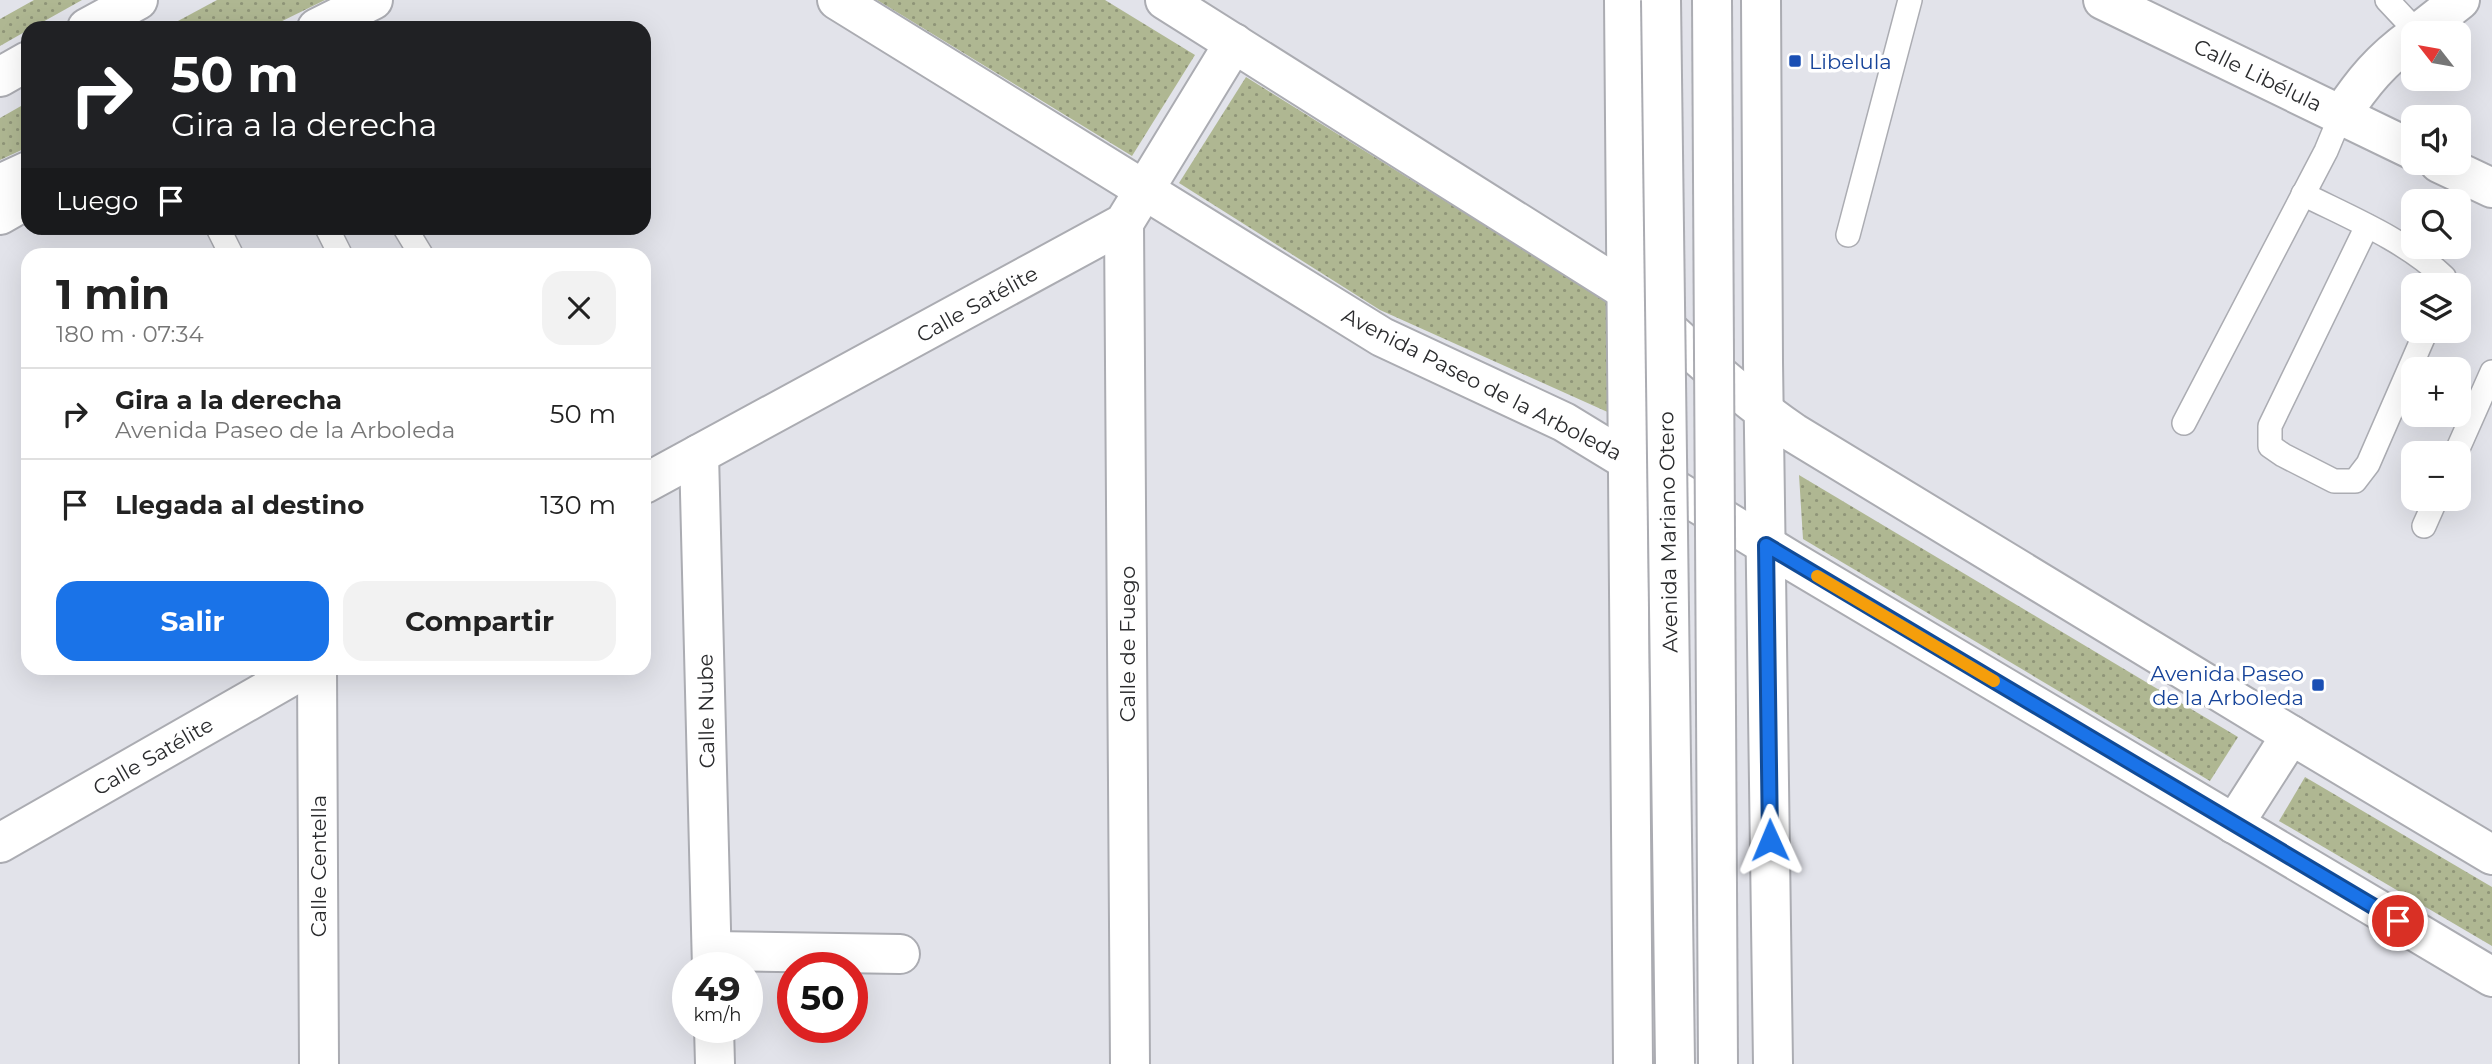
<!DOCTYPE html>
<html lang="es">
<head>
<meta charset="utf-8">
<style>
  body { margin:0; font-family:Montserrat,sans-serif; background:#f2f2f2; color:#222; height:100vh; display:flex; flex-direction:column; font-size:26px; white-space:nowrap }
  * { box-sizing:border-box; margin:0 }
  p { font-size:23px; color:#767676 }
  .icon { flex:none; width:38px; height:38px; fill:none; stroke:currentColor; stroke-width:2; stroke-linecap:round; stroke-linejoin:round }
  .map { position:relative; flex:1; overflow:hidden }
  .panel { position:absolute; left:21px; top:248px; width:630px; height:427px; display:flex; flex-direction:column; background:#fff; border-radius:21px; box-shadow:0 7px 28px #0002 }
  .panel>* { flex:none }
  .banner { position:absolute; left:21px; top:21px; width:630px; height:214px; border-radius:21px; box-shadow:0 7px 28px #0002; background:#202124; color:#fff; overflow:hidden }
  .needle { width:46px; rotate:301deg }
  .buttons { position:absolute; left:2401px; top:21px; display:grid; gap:14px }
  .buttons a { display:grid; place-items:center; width:70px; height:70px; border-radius:14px; background:#fff; box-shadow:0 7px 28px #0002; font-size:35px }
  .speed { position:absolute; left:672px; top:952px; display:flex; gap:14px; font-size:35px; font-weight:700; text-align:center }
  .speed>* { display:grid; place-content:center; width:91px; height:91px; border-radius:50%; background:#fff; box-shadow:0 7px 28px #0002; line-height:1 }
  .speed small { font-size:18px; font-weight:400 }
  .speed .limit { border:10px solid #d22; background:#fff; color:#111 }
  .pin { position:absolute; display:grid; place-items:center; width:60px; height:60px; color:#fff; margin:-30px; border:4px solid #fff; border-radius:50%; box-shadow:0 2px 7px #0007 }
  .me { position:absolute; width:77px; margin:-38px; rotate:359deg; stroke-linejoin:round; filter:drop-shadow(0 0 5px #0008) }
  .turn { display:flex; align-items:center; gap:24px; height:147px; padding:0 35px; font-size:32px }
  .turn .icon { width:91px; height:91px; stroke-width:2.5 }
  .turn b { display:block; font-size:49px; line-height:60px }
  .then { display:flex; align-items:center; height:66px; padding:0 35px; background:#0003; gap:14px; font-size:26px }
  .round { display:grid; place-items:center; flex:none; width:74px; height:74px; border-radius:21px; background:#f2f2f2 }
  .head { display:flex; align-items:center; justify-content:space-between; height:119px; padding:0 35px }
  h1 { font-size:42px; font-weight:700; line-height:52px }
  .button { display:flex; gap:14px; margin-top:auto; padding:14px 35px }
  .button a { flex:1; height:80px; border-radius:21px; background:#1a73e8; color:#fff; font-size:28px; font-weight:700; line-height:80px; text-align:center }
  .button a+a { background:#f2f2f2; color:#222 }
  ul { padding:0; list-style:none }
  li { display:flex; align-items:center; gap:21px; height:91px; padding:0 35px; border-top:2px solid #e0e0e0 }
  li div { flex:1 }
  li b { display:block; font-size:26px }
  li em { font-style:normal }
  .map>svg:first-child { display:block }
  .grass { fill:url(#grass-dots) }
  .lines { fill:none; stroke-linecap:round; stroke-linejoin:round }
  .service-casing { stroke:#abacb2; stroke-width:26 }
  .minor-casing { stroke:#abacb2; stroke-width:42 }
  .tertiary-casing { stroke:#abacb2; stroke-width:42 }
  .secondary-casing { stroke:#abacb2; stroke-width:42 }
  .motorway-casing { stroke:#abacb2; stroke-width:42 }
  .service { stroke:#fff; stroke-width:23 }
  .minor { stroke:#fff; stroke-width:38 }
  .tertiary { stroke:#fff; stroke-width:38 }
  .secondary { stroke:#fff; stroke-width:38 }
  .motorway { stroke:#fff; stroke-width:38 }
  .primary-bridge-casing { stroke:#abacb2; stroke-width:42; stroke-linecap:butt }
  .primary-bridge { stroke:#fff; stroke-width:38 }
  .route-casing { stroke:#114b97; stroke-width:18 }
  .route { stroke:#1a73e8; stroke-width:12 }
  .slow { stroke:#f59e0b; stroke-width:12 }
  .transit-dot { fill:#1a4fb4; stroke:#fff; stroke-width:2.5 }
  .labels { text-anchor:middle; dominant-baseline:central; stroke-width:7; stroke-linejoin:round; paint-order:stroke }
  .transit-label { font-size:21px; fill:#164399; stroke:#fff; text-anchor:start }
  .street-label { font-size:21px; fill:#2a2b2d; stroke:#fff }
</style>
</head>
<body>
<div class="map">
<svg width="2492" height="1064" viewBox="0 0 2492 1064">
  <defs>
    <pattern id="grass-dots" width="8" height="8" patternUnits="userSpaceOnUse" patternTransform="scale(1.75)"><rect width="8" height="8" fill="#afb792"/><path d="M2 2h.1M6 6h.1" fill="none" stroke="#8f9578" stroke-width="1.8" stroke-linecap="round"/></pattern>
  </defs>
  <rect width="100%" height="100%" fill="#e2e3ea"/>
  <g class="grass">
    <path d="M34,0H82L32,28H28V30L0,46V19Z"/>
    <path d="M217,0H325L268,28H165Z"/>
    <path d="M877,0H1105L1195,55L1132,156Z"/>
    <path d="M1246,77L1609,303L1612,414L1380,310L1179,183Z"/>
    <path d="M28,102V147L0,160V118Z"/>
    <path d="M1799,475L2238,737L2210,781L1803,539Z"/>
    <path d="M2305,777L2492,887V946L2279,821Z"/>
  </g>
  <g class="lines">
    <defs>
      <g id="service">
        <path d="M2387,0L2418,33"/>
        <path d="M2303,194C2351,218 2405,240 2444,277L2443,285"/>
        <path d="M2367,226L2270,426V446L2283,455L2334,481H2355L2368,464L2426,331"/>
        <path d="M218,228L232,256"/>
        <path d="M327,228L341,256"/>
        <path d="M405,228L422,256"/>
        <path d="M1848,235L1910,0"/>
        <path d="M2184,423L2326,151L2341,115"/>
        <path d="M2456,453L2492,372"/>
        <path d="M2424,526L2436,499"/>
      </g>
      <g id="minor">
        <path d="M2103,0L2413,150"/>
        <path d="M2418,33L2460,0"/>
        <path d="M2341,115C2363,82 2381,60 2413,37"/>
        <path d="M2439,163L2492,188"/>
        <path d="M1124,223L1130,1064"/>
        <path d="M699,454L712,968"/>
        <path d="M644,484L1124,223L1234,43"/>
        <path d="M317,668L319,1064"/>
        <path d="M0,843L306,668"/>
        <path d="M712,951L900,954"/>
        <path d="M714,1027L715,1064"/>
      </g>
      <g id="tertiary">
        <path d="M837,0L1382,337L1564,422L1792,561L2492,977"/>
        <path d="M1165,0L1625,290C1679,340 1733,391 1794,433L2291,735L2492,855"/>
        <path d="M0,215L28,199"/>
        <path d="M2234,824L2291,735"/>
      </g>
      <g id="secondary">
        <path d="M1624,0L1633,1064"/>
        <path d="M1761,0L1763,362L1773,1064"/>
      </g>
      <g id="motorway">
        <path d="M87,28L138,0"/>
        <path d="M317,28L373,0"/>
        <path d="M0,77L28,61"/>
        <path d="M0,184L28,171"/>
      </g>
    </defs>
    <use href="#service" class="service-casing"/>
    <use href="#minor" class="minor-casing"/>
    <use href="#tertiary" class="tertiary-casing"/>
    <use href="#secondary" class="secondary-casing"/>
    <use href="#motorway" class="motorway-casing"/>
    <use href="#service" class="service"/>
    <use href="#minor" class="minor"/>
    <use href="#tertiary" class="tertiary"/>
    <use href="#secondary" class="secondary"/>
    <use href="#motorway" class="motorway"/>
    <defs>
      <g id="primary-bridge">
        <path d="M1661,0L1675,1064"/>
        <path d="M1712,0L1718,1064"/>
      </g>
    </defs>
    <use href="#primary-bridge" class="primary-bridge-casing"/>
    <use href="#primary-bridge" class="primary-bridge"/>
  </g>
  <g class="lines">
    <defs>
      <path id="route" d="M1770,840L1766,545L2398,921"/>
    </defs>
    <use href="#route" class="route-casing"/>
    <use href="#route" class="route"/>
    <path class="slow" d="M1817,576L1994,681"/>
  </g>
  <g class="transit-dot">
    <rect x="1788" y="54" width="14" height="14" rx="3.5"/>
    <rect x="2311" y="678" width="14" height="14" rx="3.5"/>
  </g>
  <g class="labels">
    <g class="transit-label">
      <text x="1809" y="61">Libelula</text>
      <text x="2304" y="673" text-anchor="end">Avenida Paseo<tspan x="2304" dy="24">de la Arboleda</tspan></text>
    </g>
    <g class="street-label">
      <text transform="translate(2258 75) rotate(26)">Calle Libélula</text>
      <text transform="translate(977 304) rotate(-29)">Calle Satélite</text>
      <text transform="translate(1482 384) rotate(27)">Avenida Paseo de la Arboleda</text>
      <text transform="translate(1668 532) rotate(-91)">Avenida Mariano Otero</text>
      <text transform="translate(1127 644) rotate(-90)">Calle de Fuego</text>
      <text transform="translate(706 711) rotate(-91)">Calle Nube</text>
      <text transform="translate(153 756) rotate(-30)">Calle Satélite</text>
      <text transform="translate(318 866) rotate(-90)">Calle Centella</text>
    </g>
  </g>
</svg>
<div class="buttons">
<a><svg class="needle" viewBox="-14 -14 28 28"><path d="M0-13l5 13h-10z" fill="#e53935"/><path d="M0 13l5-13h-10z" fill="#767676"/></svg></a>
<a><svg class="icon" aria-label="sound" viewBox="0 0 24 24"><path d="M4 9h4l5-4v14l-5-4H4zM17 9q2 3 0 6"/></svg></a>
<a><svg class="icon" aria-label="search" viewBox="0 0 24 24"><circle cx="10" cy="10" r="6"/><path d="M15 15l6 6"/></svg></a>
<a><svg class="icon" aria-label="layers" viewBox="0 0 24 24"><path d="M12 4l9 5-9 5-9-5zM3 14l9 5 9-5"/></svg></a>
<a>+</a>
<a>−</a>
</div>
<div class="speed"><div>49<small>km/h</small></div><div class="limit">50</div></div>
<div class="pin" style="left:2398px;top:921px;background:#d93025"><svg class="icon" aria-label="arrive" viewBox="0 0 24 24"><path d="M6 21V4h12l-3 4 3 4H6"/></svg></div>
<svg class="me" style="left:1770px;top:840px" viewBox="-20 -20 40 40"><path d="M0-17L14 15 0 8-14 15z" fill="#1a73e8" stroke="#fff" stroke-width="4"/></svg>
<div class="banner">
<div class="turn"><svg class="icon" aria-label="right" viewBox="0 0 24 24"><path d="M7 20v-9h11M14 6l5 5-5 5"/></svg><div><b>50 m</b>Gira a la derecha</div></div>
<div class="then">Luego<svg class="icon" aria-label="arrive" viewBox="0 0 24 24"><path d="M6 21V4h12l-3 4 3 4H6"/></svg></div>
</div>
<section class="panel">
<div class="head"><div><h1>1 min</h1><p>180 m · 07:34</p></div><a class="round"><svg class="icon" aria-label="close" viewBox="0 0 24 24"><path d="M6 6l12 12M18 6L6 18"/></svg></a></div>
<ul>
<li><svg class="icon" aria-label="right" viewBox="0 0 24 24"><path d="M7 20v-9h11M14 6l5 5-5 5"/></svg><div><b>Gira a la derecha</b><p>Avenida Paseo de la Arboleda</p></div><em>50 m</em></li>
<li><svg class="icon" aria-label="arrive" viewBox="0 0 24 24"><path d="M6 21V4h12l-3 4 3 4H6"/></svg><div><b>Llegada al destino</b></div><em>130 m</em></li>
</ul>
<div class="button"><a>Salir</a><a>Compartir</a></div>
</section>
</div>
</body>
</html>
